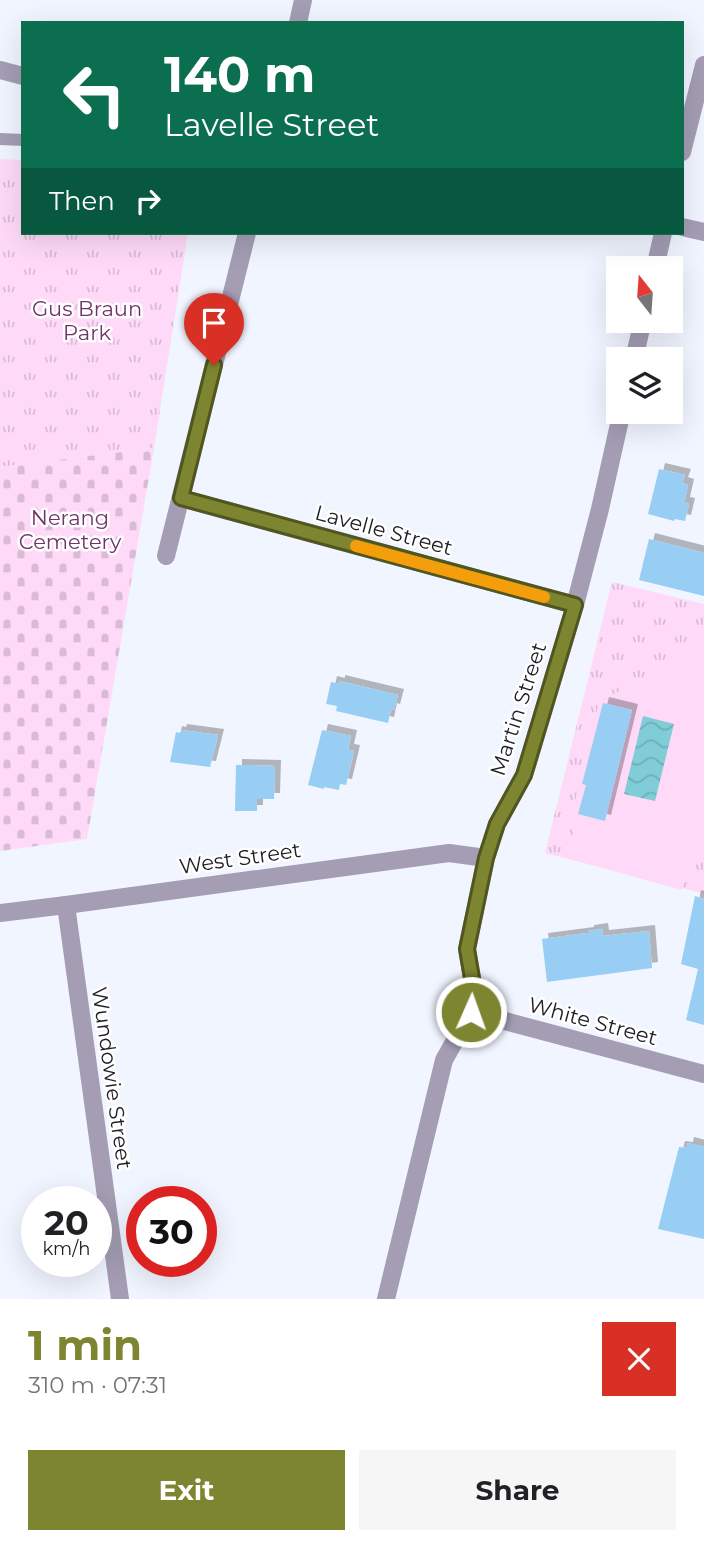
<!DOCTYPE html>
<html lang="en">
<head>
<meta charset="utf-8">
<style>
  body { margin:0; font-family:Montserrat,sans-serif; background:#f6f6f6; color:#202124; height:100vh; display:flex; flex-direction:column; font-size:26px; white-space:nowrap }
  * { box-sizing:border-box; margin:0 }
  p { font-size:23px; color:#757577 }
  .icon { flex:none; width:38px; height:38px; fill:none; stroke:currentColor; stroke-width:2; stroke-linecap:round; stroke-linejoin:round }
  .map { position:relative; height:1299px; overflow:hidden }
  .drawer { display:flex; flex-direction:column; background:#fff; flex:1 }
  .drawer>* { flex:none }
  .guide { position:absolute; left:21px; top:21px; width:663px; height:214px; border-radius:0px; box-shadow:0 7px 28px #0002; background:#0b6e4f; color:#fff; overflow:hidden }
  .needle { width:46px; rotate:343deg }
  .controls { position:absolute; left:606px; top:256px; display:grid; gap:14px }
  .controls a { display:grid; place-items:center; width:77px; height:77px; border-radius:0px; background:#fff; box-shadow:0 7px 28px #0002; font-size:35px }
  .speed { position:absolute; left:21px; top:1186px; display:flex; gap:14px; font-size:35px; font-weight:700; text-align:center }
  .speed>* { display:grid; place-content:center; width:91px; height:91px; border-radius:50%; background:#fff; box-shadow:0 7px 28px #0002; line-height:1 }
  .speed small { font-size:18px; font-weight:400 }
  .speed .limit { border:10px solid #d22; background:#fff; color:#111 }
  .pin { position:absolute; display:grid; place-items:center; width:60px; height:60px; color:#fff; margin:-72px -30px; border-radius:50% 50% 50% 0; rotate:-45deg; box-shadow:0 0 7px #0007 }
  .pin .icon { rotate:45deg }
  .me { position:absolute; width:77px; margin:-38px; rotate:2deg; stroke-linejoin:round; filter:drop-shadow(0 0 5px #0008) }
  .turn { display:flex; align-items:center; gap:24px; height:147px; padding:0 28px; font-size:32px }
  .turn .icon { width:91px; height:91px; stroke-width:2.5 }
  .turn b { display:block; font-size:49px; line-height:60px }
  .then { display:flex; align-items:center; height:66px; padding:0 28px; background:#0003; gap:14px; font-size:26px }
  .round { display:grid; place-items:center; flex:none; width:74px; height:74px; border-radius:0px; background:#f6f6f6 }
  .headline { display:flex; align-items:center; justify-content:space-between; height:119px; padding:0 28px }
  h1 { font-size:42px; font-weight:700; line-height:52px; color:#7d8530 }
  .button { display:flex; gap:14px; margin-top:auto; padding:14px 28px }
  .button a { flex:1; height:80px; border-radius:0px; background:#7d8530; color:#fff; font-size:28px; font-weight:700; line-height:80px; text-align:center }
  .button a+a { background:#f6f6f6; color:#202124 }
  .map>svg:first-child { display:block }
  .grass { fill:url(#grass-tufts) }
  .cemetery { fill:url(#cemetery-stones) }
  .pitch { fill:#fedaf8 }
  .water { fill:url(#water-waves) }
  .building { fill:#98cef3; filter:url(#shadow) }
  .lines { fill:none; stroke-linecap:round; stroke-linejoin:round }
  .service { stroke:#a49db4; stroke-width:12 }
  .minor { stroke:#a49db4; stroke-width:18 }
  .route-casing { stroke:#51561f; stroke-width:18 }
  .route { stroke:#7d8530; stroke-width:12 }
  .slow { stroke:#f59e0b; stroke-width:12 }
  .labels { text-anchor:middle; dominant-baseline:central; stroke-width:5; stroke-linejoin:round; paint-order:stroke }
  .park-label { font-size:21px; fill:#6e3567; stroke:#fff }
  .street-label { font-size:21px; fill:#1e1f23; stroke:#fff }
</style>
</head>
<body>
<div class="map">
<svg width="704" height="1299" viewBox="0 0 704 1299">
  <defs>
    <pattern id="grass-tufts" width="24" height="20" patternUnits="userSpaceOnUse" patternTransform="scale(1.75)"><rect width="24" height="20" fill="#fedaf8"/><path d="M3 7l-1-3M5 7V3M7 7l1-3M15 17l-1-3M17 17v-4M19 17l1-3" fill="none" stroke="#d9bbd4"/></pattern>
    <pattern id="cemetery-stones" width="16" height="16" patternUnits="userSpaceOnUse" patternTransform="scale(1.75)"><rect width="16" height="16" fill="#fedaf8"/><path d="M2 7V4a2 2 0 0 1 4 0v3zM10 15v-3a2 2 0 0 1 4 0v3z" fill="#d9bbd4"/></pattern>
    <pattern id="water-waves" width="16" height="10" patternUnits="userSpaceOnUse" patternTransform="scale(1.75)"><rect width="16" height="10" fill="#80ccd7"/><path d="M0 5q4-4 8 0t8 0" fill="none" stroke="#6eafb8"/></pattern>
    <filter id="shadow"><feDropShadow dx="6" dy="-6" stdDeviation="0" flood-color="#0004"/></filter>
  </defs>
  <rect width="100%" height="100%" fill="#f1f5ff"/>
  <g class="grass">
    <path d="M0,159L23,160V233H188L154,448L0,467Z"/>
    <path d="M612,582L704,604V894L545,853Z"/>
  </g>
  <path class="cemetery" d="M154,448L87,839L0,851V467Z"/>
  <path class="pitch" d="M704,644V835L698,860L688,859L681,890L568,858L576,820L572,813L599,702Z"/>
  <path class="water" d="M643,716L674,724L655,801L624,794Z"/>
  <g class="building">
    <path d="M659,469L685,475L682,483L688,485L684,503L689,504L685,521L675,519L674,521L648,514Z"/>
    <path d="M649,539L704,553V596L639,580Z"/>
    <path d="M339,681L398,695L394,710L391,709L388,723L336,711L337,706L326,704L331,682L339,684Z"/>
    <path d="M603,703L632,710L605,821L578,814L586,785L582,784Z"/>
    <path d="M181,730L218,735L210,767L170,762L176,732L180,733Z"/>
    <path d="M322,730L351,736L348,750L354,751L346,785L340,784L339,790L324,787V789L308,785Z"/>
    <path d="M236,765L275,766L274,799H257V811H235Z"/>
    <path d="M695,896L704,899V1025L686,1020L698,969L681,964Z"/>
    <path d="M602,929L603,936L649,931L652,968L547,982L542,939L588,933V931Z"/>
    <path d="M688,1143L704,1147V1239L658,1229L679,1147L687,1148Z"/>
  </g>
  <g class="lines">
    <path class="service" d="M0,139L23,140"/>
    <g class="minor">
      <path d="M298,23L303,0"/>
      <path d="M0,70L23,76"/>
      <path d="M682,152L704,65"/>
      <path d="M682,227L704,232"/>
      <path d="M655,268L663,233"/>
      <path d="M634,359L643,320"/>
      <path d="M181,498L575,605"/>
      <path d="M166,556L247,233"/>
      <path d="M66,905L120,1299"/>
      <path d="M0,913L66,905L449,853L486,858"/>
      <path d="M471,1012L704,1074"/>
      <path d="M386,1299L444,1060L471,1012L473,984L467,949L486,858L497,824L524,775L575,605L600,509L622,411"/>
    </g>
  </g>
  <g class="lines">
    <defs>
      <path id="route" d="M214,365L181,498L575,605L524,775L497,824L486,858L467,949L473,984L471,1012"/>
    </defs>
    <use href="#route" class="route-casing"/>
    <use href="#route" class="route"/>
    <path class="slow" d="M356,546L544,597"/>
  </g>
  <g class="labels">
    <g class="park-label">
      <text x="87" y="308">Gus Braun<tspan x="87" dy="24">Park</tspan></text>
      <text x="70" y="517">Nerang<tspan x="70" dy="24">Cemetery</tspan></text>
    </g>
    <g class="street-label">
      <text transform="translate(384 530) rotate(15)">Lavelle Street</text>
      <text transform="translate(518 709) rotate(-72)">Martin Street</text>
      <text transform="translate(240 858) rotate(-8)">West Street</text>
      <text transform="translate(593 1021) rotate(15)">White Street</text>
      <text transform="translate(112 1078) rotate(82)">Wundowie Street</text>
    </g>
  </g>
</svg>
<div class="controls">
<a><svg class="needle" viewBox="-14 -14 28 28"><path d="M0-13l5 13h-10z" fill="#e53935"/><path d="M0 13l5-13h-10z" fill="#757577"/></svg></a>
<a><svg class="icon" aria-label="layers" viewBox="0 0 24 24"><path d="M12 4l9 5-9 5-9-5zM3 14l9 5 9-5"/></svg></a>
</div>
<div class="speed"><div>20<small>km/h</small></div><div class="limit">30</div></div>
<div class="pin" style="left:214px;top:365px;background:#d93025"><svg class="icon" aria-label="arrive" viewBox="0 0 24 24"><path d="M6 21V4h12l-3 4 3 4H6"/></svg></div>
<svg class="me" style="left:471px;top:1012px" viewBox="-20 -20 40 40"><circle r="17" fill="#7d8530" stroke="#fff" stroke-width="3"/><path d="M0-11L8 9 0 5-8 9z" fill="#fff"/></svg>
<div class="guide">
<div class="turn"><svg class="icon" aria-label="left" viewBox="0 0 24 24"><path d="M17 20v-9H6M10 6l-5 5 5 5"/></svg><div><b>140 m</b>Lavelle Street</div></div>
<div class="then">Then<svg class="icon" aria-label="right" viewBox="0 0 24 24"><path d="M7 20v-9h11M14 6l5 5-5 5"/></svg></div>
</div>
</div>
<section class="drawer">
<div class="headline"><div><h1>1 min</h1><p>310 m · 07:31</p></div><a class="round" style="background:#d93025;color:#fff"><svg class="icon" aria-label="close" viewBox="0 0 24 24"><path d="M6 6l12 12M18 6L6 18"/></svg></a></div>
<div class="button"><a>Exit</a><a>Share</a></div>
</section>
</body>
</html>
